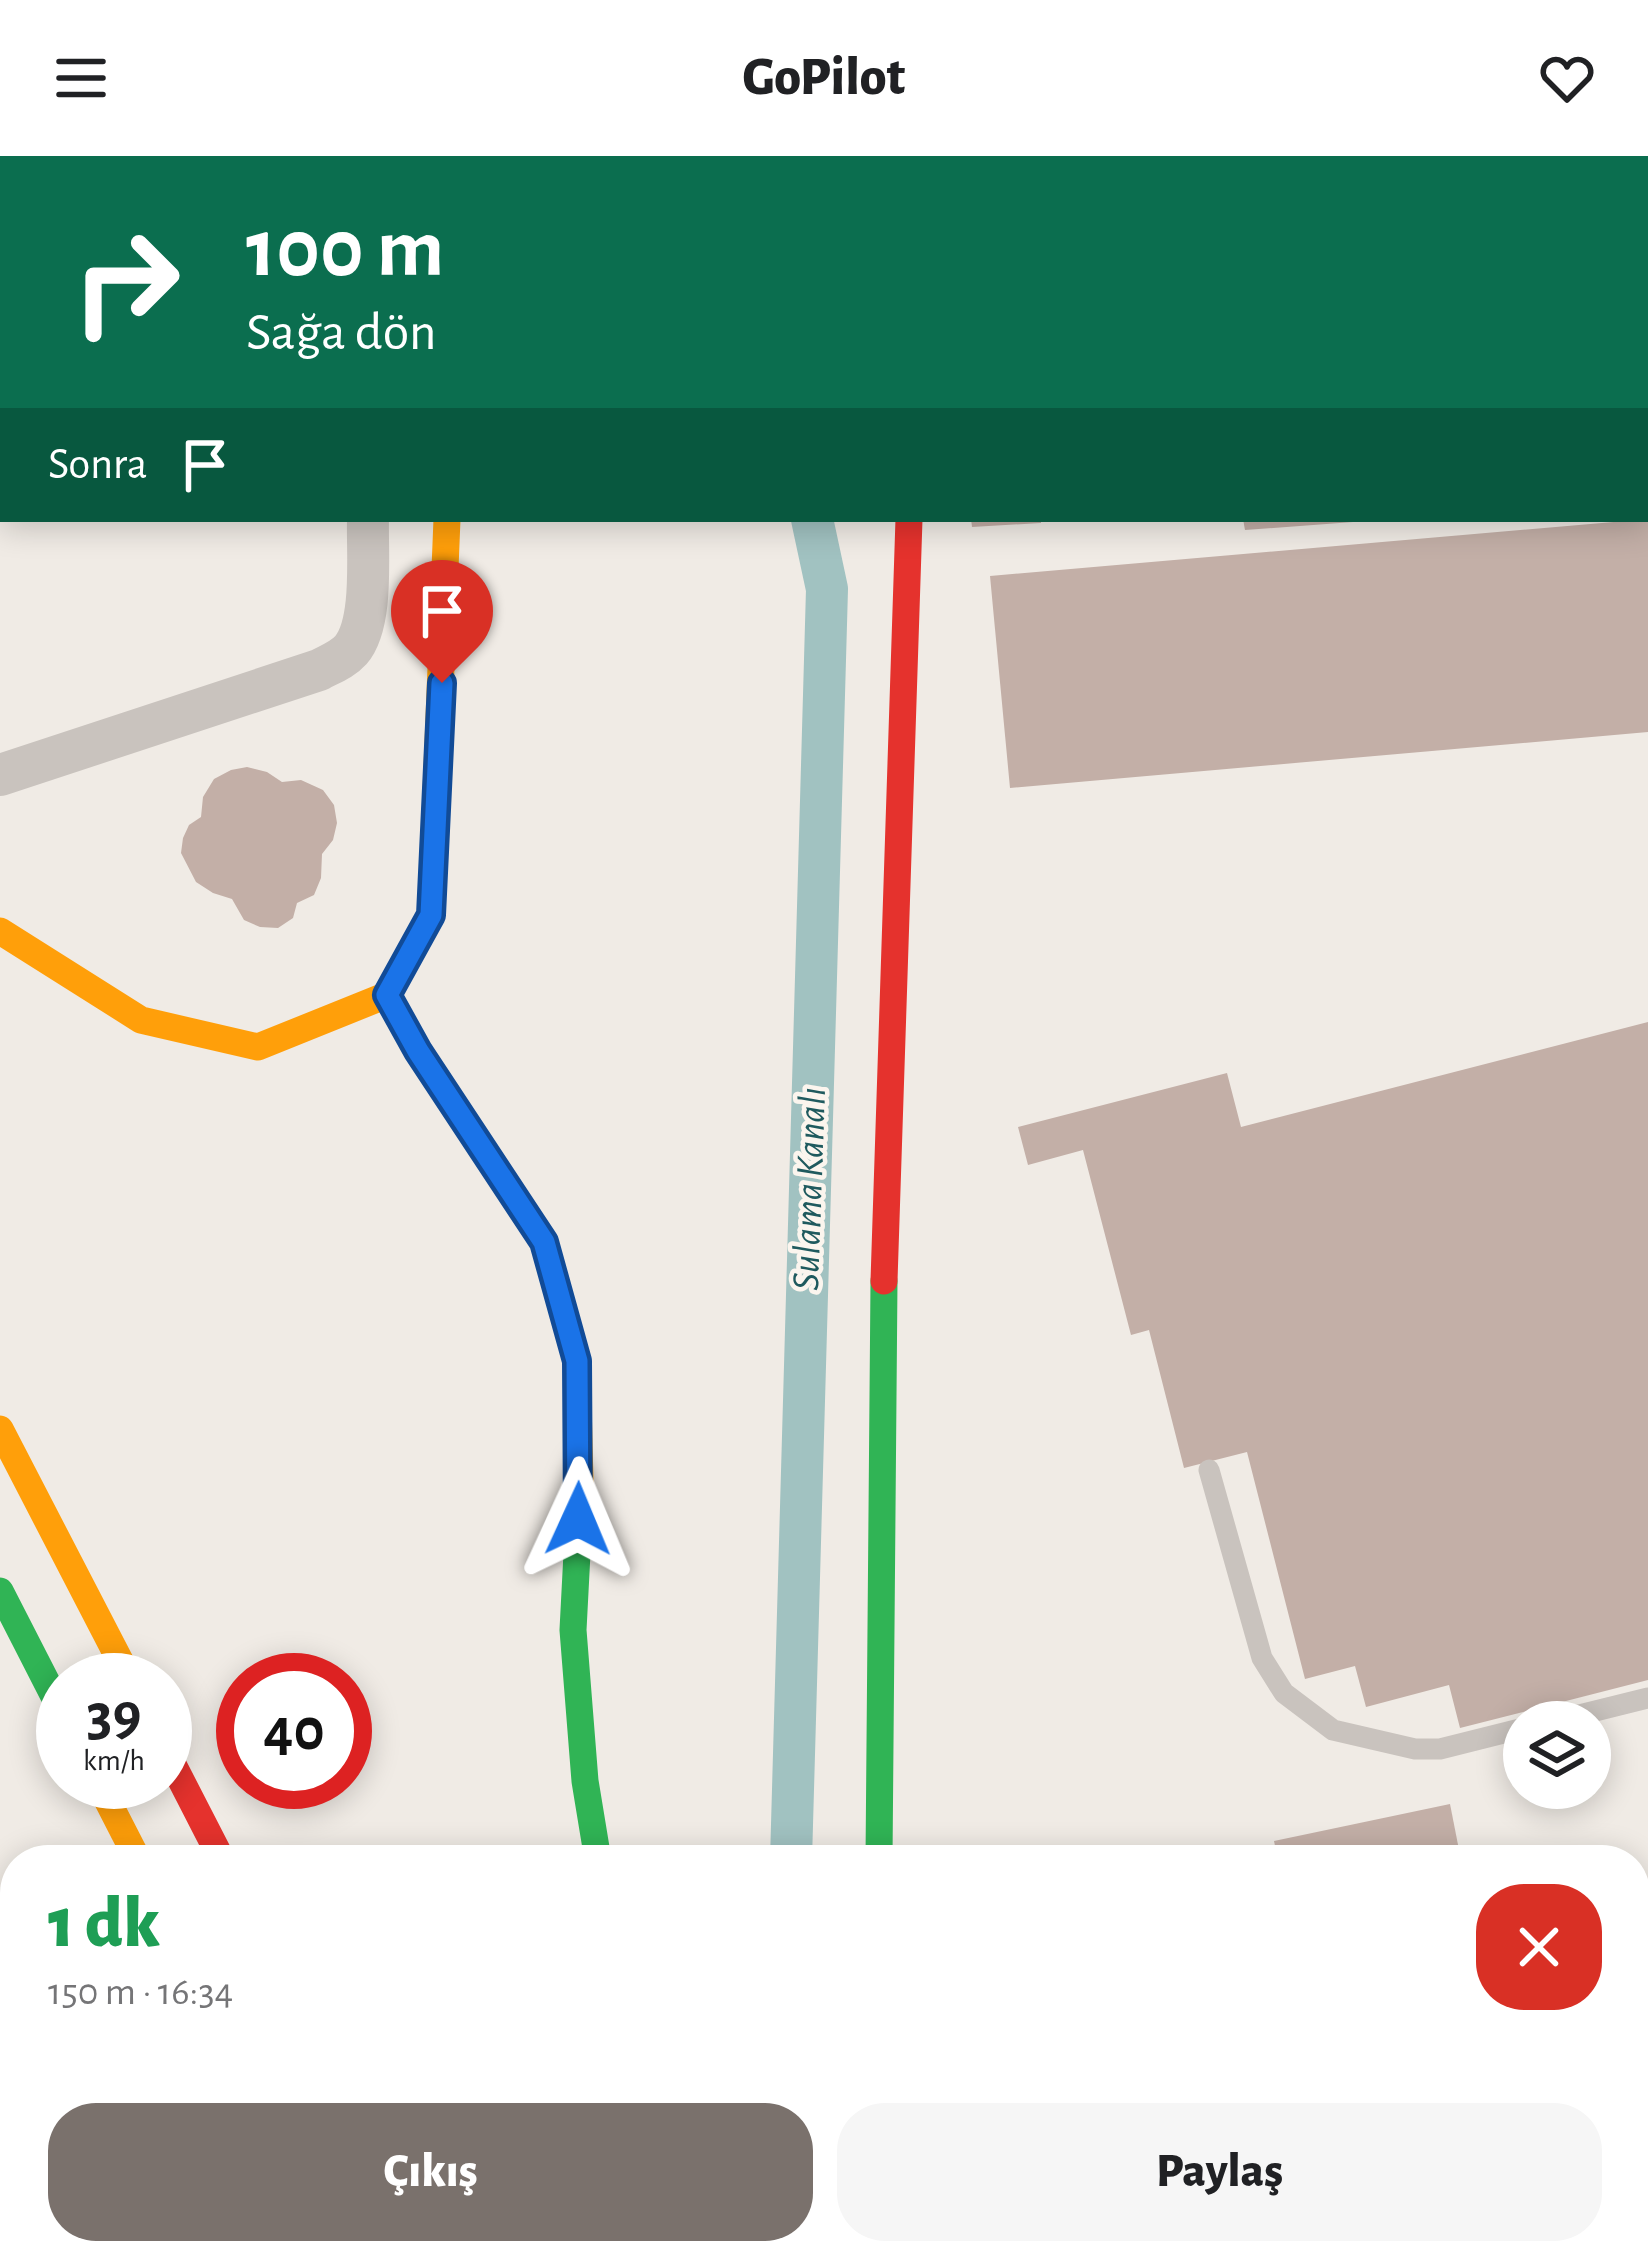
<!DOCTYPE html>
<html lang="tr">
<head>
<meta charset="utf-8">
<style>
  body { margin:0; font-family:"Alegreya Sans",sans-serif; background:#f6f6f6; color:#202124; height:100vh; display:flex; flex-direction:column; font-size:45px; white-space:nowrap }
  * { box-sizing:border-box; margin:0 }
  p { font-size:39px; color:#757577 }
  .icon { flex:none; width:66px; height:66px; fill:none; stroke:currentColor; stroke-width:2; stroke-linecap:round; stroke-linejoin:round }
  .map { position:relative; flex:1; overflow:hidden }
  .sheet { position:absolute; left:0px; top:1689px; width:1650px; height:420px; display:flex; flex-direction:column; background:#fff; border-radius:48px 48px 0 0; box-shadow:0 6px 30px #0003 }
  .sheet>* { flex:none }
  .banner { position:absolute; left:0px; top:0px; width:1650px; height:366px; box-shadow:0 6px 30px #0003; background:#0b6e4f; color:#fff; overflow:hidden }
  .buttons { position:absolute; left:1503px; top:1545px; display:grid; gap:24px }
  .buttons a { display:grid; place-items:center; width:108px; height:108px; border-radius:50%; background:#fff; box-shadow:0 6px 30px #0003; font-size:60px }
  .speed { position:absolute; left:36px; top:1497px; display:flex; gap:24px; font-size:60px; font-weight:700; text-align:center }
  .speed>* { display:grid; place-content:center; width:156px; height:156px; border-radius:50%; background:#fff; box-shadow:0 6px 30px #0003; line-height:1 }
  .speed small { font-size:30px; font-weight:400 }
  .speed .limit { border:18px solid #d22; background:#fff; color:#111 }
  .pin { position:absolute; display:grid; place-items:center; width:102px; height:102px; color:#fff; margin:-123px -51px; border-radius:50% 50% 50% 0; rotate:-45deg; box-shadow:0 0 12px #0007 }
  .pin .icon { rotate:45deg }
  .me { position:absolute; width:132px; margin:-66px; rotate:1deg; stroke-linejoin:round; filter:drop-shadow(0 0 9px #0008) }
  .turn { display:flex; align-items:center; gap:42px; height:252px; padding:0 48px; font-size:54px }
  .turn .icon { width:156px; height:156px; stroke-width:2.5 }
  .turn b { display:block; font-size:84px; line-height:102px }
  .then { display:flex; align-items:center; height:114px; padding:0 48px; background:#0003; gap:24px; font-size:45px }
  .round { display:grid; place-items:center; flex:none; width:126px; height:126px; border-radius:48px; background:#f6f6f6 }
  .overview { display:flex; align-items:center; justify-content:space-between; height:204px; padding:0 48px }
  h1 { font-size:72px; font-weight:800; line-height:90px; color:#1e9e55 }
  .button { display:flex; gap:24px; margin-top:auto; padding:24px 48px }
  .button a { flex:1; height:138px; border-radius:48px; background:#7a716c; color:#fff; font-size:48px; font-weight:800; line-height:138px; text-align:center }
  .button a+a { background:#f6f6f6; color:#202124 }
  header { display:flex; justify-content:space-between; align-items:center; height:156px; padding:0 48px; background:#fff; font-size:54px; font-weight:800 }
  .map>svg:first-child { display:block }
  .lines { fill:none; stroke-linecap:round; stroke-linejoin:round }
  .canal { stroke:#a1c2c1; stroke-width:42 }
  .building { fill:#c3afa7 }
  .lane { stroke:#c9c3be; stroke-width:21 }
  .street { stroke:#c9c3be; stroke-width:42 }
  .fast { stroke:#30b455; stroke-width:27 }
  .slow { stroke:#ff9f0a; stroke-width:27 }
  .jam { stroke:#e5322d; stroke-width:27 }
  .route-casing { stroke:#114b97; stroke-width:30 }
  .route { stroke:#1a73e8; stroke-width:21 }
  .labels { text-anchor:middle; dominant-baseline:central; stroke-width:9; stroke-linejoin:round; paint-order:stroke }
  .water-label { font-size:39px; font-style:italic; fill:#1f5a5e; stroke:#fbf5ee }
</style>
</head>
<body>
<header><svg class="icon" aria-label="menu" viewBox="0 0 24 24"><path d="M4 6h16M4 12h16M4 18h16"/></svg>GoPilot<svg class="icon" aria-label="heart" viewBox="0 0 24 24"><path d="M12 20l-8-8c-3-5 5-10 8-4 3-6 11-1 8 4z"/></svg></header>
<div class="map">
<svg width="1648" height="2109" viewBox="0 0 1648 2109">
  <rect width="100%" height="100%" fill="#f0ebe5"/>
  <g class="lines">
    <g class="canal">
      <path d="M632,0L634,3"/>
      <path d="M791,1704L827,433L812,363"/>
      <path d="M782,2094L784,2109"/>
    </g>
  </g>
  <g class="building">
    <path d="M971,363H1041V367L972,371Z"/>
    <path d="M1243,363H1353V366L1245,374Z"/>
    <path d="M1648,363V576L1010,632L990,420Z"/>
    <path d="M247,611L267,616L282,626L301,624L323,634L334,649L337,667L333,684L322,698L321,722L314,739L297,747L293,762L278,772L260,771L244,764L232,743L213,737L196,726L181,697L183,682L189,669L201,661L203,641L214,623L231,614Z"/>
    <path d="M1648,866V1524L1460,1572L1449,1529L1366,1551L1355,1510L1305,1523L1247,1296L1184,1312L1149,1174L1131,1179L1083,994L1028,1009L1018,971L1227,917L1241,971Z"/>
    <path d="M1450,1648L1461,1704H1278L1274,1685Z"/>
    <path d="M1227,1690L1232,1704H1202L1200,1698Z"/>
    <path d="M1643,1916L1648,1932V1973L1635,1977V1919Z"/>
    <path d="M148,2094H249L252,2100L230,2109H155Z"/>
  </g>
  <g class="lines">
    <g class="lane">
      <path d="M1209,1314L1262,1502L1284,1537L1333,1574L1415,1593H1440L1524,1572"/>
      <path d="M1551,1566L1648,1542"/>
    </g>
    <g class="street">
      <path d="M265,0L268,3"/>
      <path d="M337,0L340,3"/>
      <path d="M864,0L866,3"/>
      <path d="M1647,290H1648"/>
      <path d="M0,619L319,514C330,508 342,504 351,494C374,467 367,398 368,363"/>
      <path d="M0,1972L15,1967"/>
      <path d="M536,2094L538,2109"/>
      <path d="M957,2094L964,2109"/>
    </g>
    <g class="fast">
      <path d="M578,1378L573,1474L585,1625L598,1704"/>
      <path d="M0,1435L63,1558"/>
      <path d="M879,1704L884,1125"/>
      <path d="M423,2094L431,2109"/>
    </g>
    <g class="slow">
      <path d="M0,775L141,864L258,891L387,839L431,759L447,363"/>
      <path d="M387,839L418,895L544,1086L577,1205L580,1325L578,1378"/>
      <path d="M0,1273L130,1524"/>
      <path d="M98,1626L138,1704"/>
    </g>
    <g class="jam">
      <path d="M884,1125L909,363"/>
      <path d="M165,1593L222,1704"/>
      <path d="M337,2094L345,2109"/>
    </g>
  </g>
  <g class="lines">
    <defs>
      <path id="route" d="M442,527L431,759L387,839L418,895L544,1086L577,1205L578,1363"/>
    </defs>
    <use href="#route" class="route-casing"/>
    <use href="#route" class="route"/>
  </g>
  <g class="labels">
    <g class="water-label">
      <text transform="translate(810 1033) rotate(-88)">Sulama Kanalı</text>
    </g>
  </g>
</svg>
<div class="buttons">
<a><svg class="icon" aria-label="layers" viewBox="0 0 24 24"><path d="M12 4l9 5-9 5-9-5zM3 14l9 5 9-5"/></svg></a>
</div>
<div class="speed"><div>39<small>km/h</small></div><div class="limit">40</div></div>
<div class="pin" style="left:442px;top:527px;background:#d93025"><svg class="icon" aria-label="arrive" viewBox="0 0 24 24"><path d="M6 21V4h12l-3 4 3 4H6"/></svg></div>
<svg class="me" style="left:578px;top:1363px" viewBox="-20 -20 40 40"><path d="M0-17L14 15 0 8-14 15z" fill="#1a73e8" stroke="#fff" stroke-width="4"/></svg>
<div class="banner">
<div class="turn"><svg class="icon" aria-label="right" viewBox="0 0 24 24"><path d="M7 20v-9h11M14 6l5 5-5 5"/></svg><div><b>100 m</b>Sağa dön</div></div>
<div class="then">Sonra<svg class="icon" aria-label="arrive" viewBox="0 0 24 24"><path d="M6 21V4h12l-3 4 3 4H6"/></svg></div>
</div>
<section class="sheet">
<div class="overview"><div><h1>1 dk</h1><p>150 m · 16:34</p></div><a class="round" style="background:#d93025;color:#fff"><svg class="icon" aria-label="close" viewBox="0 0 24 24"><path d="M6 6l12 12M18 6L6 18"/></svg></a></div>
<div class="button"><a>Çıkış</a><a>Paylaş</a></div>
</section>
</div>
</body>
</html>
